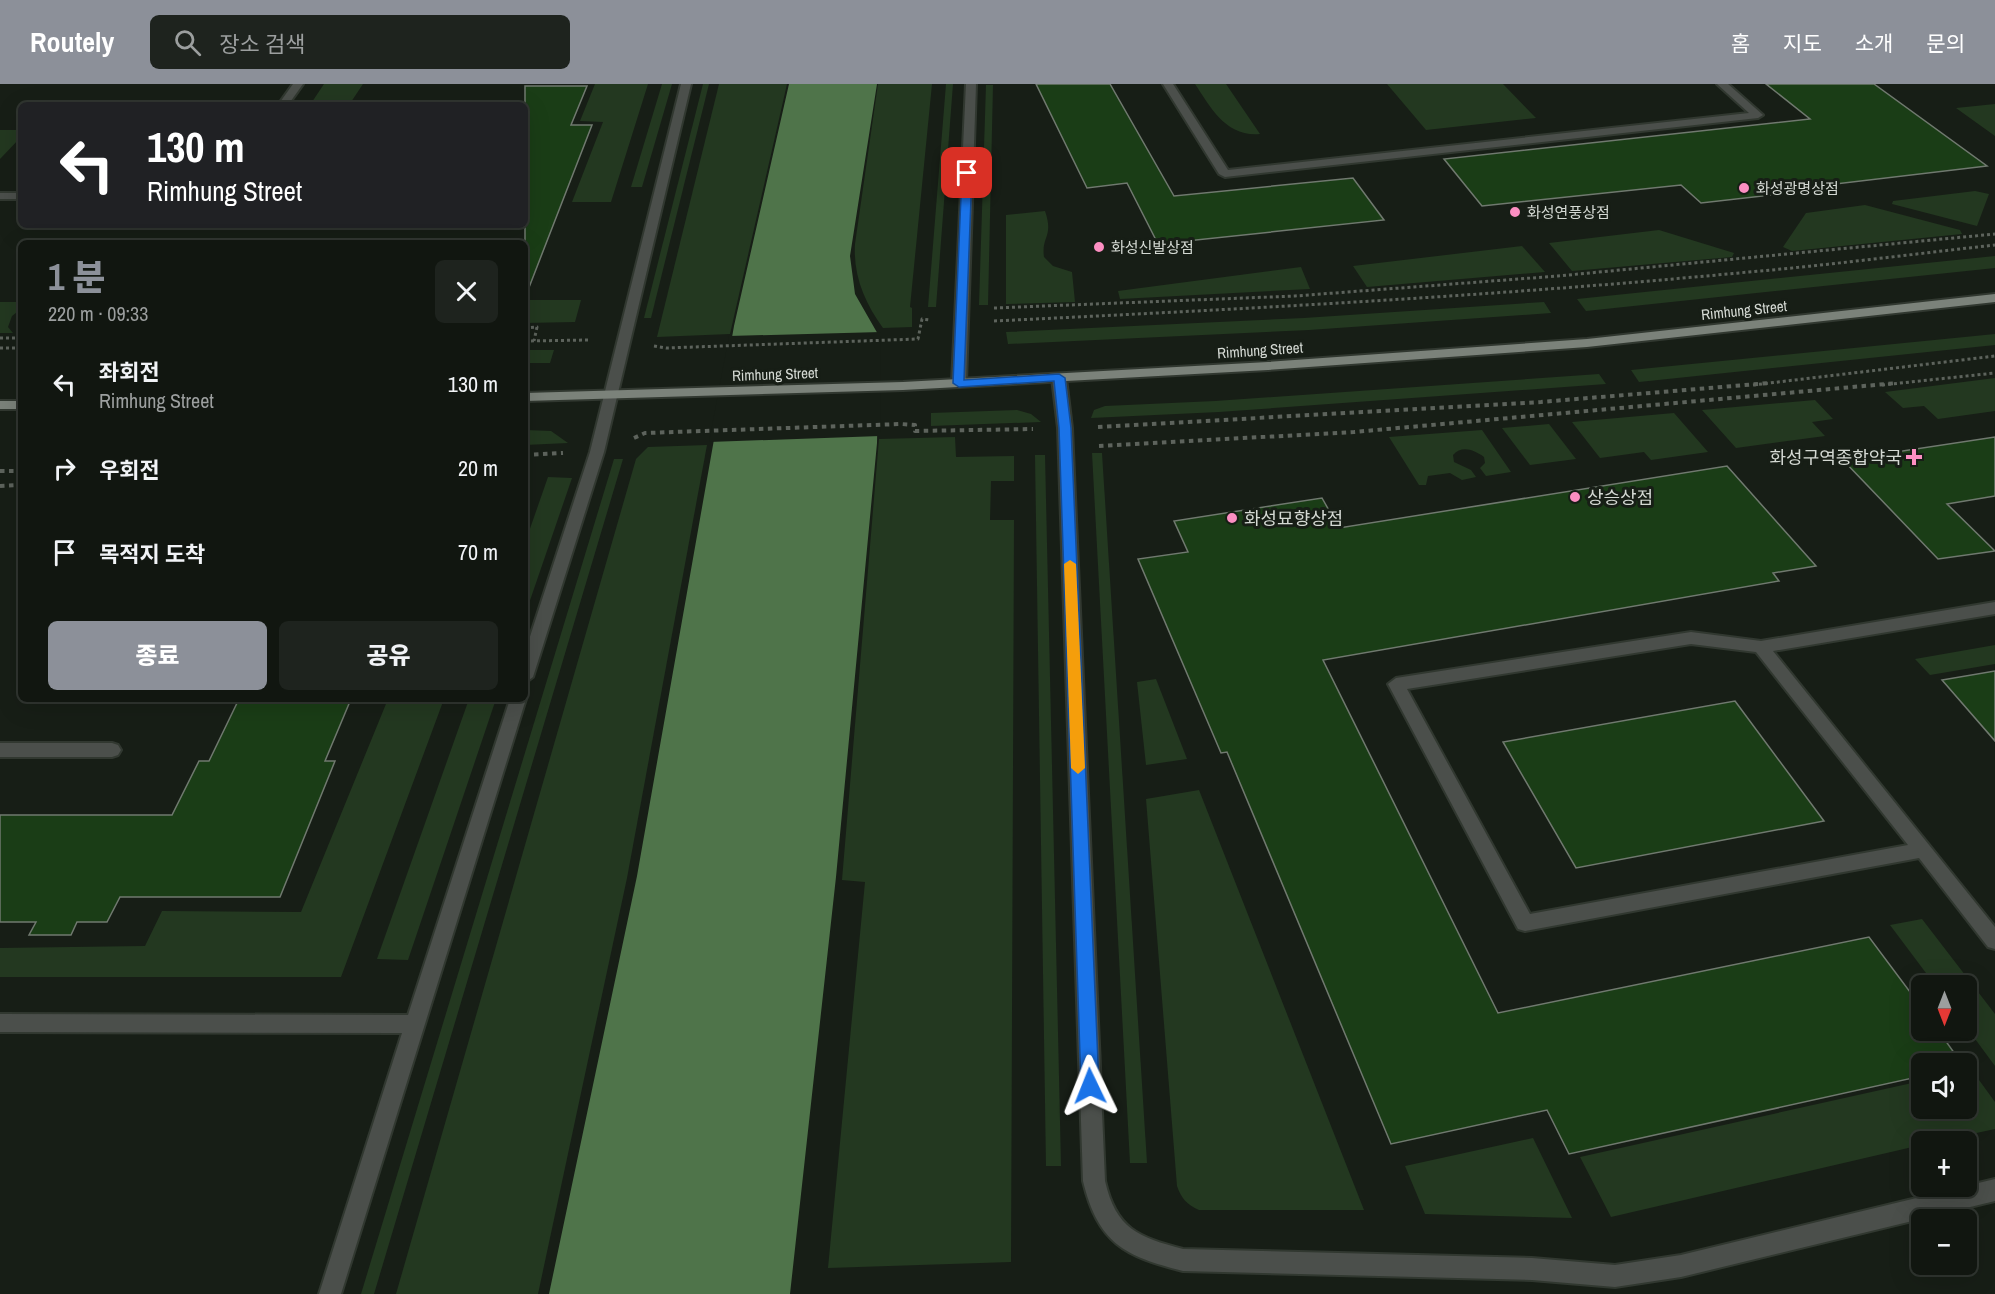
<!DOCTYPE html>
<html lang="ko">
<head>
<meta charset="utf-8">
<style>
  body { margin:0; font-family:"Archivo Narrow","Noto Sans KR",sans-serif; background:#1e231e; color:#f1f3f6; height:100vh; display:flex; flex-direction:column; font-size:22px; white-space:nowrap }
  * { box-sizing:border-box; margin:0 }
  p { font-size:20px; color:#9c9f9f }
  .icon { flex:none; width:33px; height:33px; fill:none; stroke:currentColor; stroke-width:2; stroke-linecap:round; stroke-linejoin:round }
  .map { position:relative; flex:1; overflow:hidden }
  .drawer { position:absolute; left:18px; top:156px; width:510px; height:462px; display:flex; flex-direction:column; background:#111610; border-radius:9px; box-shadow:0 6px 24px #0002,0 0 0 2px #303530 }
  .drawer>* { flex:none }
  .hud { position:absolute; left:18px; top:18px; width:510px; height:126px; border-radius:9px; box-shadow:0 6px 24px #0002,0 0 0 2px #303530; background:#202124; color:#fff; overflow:hidden }
  .needle { width:39px; rotate:180deg }
  .tools { position:absolute; left:1911px; top:891px; display:grid; gap:12px }
  .tools a { display:grid; place-items:center; width:66px; height:66px; border-radius:9px; background:#111610; box-shadow:0 6px 24px #0002,0 0 0 2px #303530; font-size:30px }
  .pin { position:absolute; display:grid; place-items:center; width:51px; height:51px; color:#fff; margin:-26px; border-radius:12px; box-shadow:0 3px 9px #0006 }
  .me { position:absolute; width:66px; margin:-33px; rotate:358deg; stroke-linejoin:round; filter:drop-shadow(0 0 4px #0008) }
  .turn { display:flex; align-items:center; gap:21px; height:126px; padding:0 30px; font-size:27px }
  .turn .icon { width:78px; height:78px; stroke-width:2.5 }
  .turn b { display:block; font-size:42px; line-height:51px }
  .round { display:grid; place-items:center; flex:none; width:63px; height:63px; border-radius:9px; background:#1e231e }
  .headline { display:flex; align-items:center; justify-content:space-between; height:102px; padding:0 30px }
  h1 { font-size:36px; font-weight:800; line-height:45px; color:#8c9099 }
  .cta { display:flex; gap:12px; margin-top:auto; padding:12px 30px }
  .cta a { flex:1; height:69px; border-radius:9px; background:#8c9099; color:#fff; font-size:24px; font-weight:800; line-height:69px; text-align:center }
  .cta a+a { background:#1e231e; color:#f1f3f6 }
  ul { padding:0; list-style:none }
  li { display:flex; align-items:center; gap:18px; height:84px; padding:0 30px }
  li div { flex:1 }
  li b { display:block; font-size:22px }
  li em { font-style:normal }
  header { display:flex; align-items:center; gap:36px; box-sizing:border-box; height:84px; padding:0 30px; background:#8c9099; color:#fff }
  header strong { font-size:28px }
  nav { display:flex; gap:33px; margin-inline-start:auto; font-size:21px }
  .search { width:420px; height:54px; background:#1e231e; display:flex; align-items:center; gap:15px; box-sizing:border-box; padding:0 21px; border-radius:9px; color:#9c9f9f; font-size:22px }
  .map>svg:first-child { display:block }
  .green { fill:#233820 }
  .water { fill:#4f744a }
  .pier { fill:#171e16 }
  .building { fill:#1a3d16; stroke:#70796f; stroke-width:1.5 }
  .lines { fill:none; stroke-linecap:round; stroke-linejoin:round }
  .minor-casing { stroke:#313830; stroke-width:4 }
  .primary-casing { stroke:#313830; stroke-width:4 }
  .path-far1 { stroke:#5d635c; stroke-width:3; stroke-dasharray:3 3; stroke-linecap:butt }
  .path { stroke:#5d635c; stroke-width:4; stroke-dasharray:4.5 4.5; stroke-linecap:butt }
  .minor { fill:#4b4f4b; fill-rule:evenodd }
  .primary { fill:#7b827a; fill-rule:evenodd }
  .route { fill:#1a73e8; stroke:#114b97; stroke-width:1.5 }
  .slow { fill:#f59e0b }
  .poi-dot { fill:#fc8fc2; stroke:#171e16; stroke-width:2 }
  .labels { text-anchor:middle; dominant-baseline:central; stroke-width:6; stroke-linejoin:round; paint-order:stroke }
  .far-poi-label { font-size:15px; fill:#d4d9d3; stroke:#171e16; text-anchor:start }
  .far-street-label { font-size:15px; fill:#d4d9d3; stroke:#171e16 }
  .poi-label { font-size:18px; fill:#d4d9d3; stroke:#171e16; text-anchor:start }
</style>
</head>
<body>
<header>
<strong>Routely</strong>
<div class="search"><svg class="icon" aria-label="search" viewBox="0 0 24 24"><circle cx="10" cy="10" r="6"/><path d="M15 15l6 6"/></svg>장소 검색</div>
<nav><a>홈</a><a>지도</a><a>소개</a><a>문의</a></nav>
</header>
<div class="map">
<svg width="1995" height="1210" viewBox="0 0 1995 1210">
  <rect width="100%" height="100%" fill="#171e16"/>
  <g class="green">
    <path d="M324,0H363L349,21H310Z"/>
    <path d="M595,0H648L611,118H572L603,38L580,37Z"/>
    <path d="M662,0H672L642,103H631Z"/>
    <path d="M703,0H709L651,234H644Z"/>
    <path d="M719,0H787L730,250L657,253Z"/>
    <path d="M878,0H932L910,223L912,224V243L883,244C865,219 853,192 855,160Z"/>
    <path d="M946,0H953L936,223H928Z"/>
    <path d="M1195,0H1226L1260,50C1226,53 1211,24 1195,0Z"/>
    <path d="M1387,0H1503L1536,34L1426,46Z"/>
    <path d="M986,1H993L988,221H979Z"/>
    <path d="M1995,20V52L1956,24Z"/>
    <path d="M0,46H21V53L0,75Z"/>
    <path d="M1975,107L1989,110L1977,142L1892,120L1893,117Z"/>
    <path d="M1865,121L1960,146L1962,150L1792,167L1783,163L1806,129Z"/>
    <path d="M1045,127C1054,153 1041,152 1044,173L1053,182L1072,188L1075,218L1006,220V131Z"/>
    <path d="M1659,146L1734,169L1732,173L1572,187L1549,159Z"/>
    <path d="M1522,162L1545,188L1367,203L1353,182Z"/>
    <path d="M1995,172V184L1586,227L1577,215Z"/>
    <path d="M1301,183L1310,205L1120,215L1118,207Z"/>
    <path d="M525,216H581L575,238L525,239Z"/>
    <path d="M0,218H21V225L12,232L8,243L13,249H0Z"/>
    <path d="M1544,218L1551,229L1309,246L1008,260L1006,248L1304,234Z"/>
    <path d="M1995,250V261L1639,298L1631,286Z"/>
    <path d="M525,266H554L550,279H525Z"/>
    <path d="M1599,290L1606,300L1219,328L1091,334L1094,326L1105,322L1215,317Z"/>
    <path d="M1995,294V327L1938,335L1924,322L1903,324L1885,308Z"/>
    <path d="M1815,316L1833,335L1812,338L1825,352L1736,364L1702,326Z"/>
    <path d="M1017,326L1031,330L1041,338L931,342V329Z"/>
    <path d="M1674,329L1708,368L1651,376L1644,368L1600,374L1572,338Z"/>
    <path d="M1549,340L1576,375L1530,381L1502,344Z"/>
    <path d="M525,346L551,347L568,359L525,361Z"/>
    <path d="M1482,346L1511,388L1486,392L1480,384L1485,379L1484,373C1474,366 1462,361 1453,371L1454,378L1471,386L1476,393L1462,396L1450,389L1428,392L1426,401H1419L1389,353Z"/>
    <path d="M955,353L956,373L1014,372V397H991L990,436H1014L1011,1178L828,1184L865,798L842,796L879,355Z"/>
    <path d="M707,361L627,794L538,1210H396L636,375L648,363Z"/>
    <path d="M1092,369H1102L1147,1079H1130Z"/>
    <path d="M1035,371H1045L1061,1082H1046Z"/>
    <path d="M614,375H623L374,1210H361Z"/>
    <path d="M548,393L572,394L525,531V459Z"/>
    <path d="M1995,561V580L1930,591L1915,575Z"/>
    <path d="M1156,595L1187,675L1146,681L1137,598Z"/>
    <path d="M388,615H444L341,893H0V864L145,862L162,827L301,828Z"/>
    <path d="M469,615H496L408,876L377,875Z"/>
    <path d="M1199,706L1364,1126H1199C1187,1121 1181,1114 1177,1102L1146,715Z"/>
    <path d="M1922,835L1995,930V982L1967,944L1966,902L1935,901L1890,841Z"/>
    <path d="M1979,996L1995,1018V1045L1939,1057L1922,1058L1921,1061L1611,1133L1580,1073L1921,997L1922,1024H1966L1967,999Z"/>
    <path d="M1533,1054L1572,1134L1425,1130L1405,1082Z"/>
  </g>
  <path class="water" d="M789,0H877L850,172L855,210L879,252L877,359L836,793L790,1210H549L637,792L734,242Z"/>
  <path class="pier" d="M881,248L880,352L709,358L729,252Z"/>
  <g class="building">
    <path d="M1036,0H1110L1174,112L1353,94L1384,136L1158,160L1127,99L1087,104Z"/>
    <path d="M1766,0H1874L1987,82L1793,105L1797,108L1701,119L1681,101L1482,122L1444,75L1810,35Z"/>
    <path d="M525,2H587L571,41H592L528,206L525,205Z"/>
    <path d="M1995,353V412L1947,420L1995,467L1938,475L1843,376Z"/>
    <path d="M1727,382L1816,482L1773,489L1779,497L1323,576L1498,929L1869,853L1922,924V946H1938L1962,980H1922V992L1569,1070L1547,1026L1391,1060L1227,668L1221,669L1138,475L1188,468L1174,437L1322,414L1339,444Z"/>
    <path d="M1995,587V657L1942,596Z"/>
    <path d="M239,615H351L325,677H335L280,813H120L107,838H77L71,851H29L36,838H0V731H172L199,677H209Z"/>
    <path d="M1735,617L1824,737L1576,784L1503,658Z"/>
  </g>
  <g class="lines">
    <defs>
      <g id="minor">
        <path d="M293,0H303L288,21H278Z"/>
        <path d="M681,0H691L604,368L533,593L525,599V568L590,368Z"/>
        <path d="M966,0H976L966,299L959,303L952,299Z"/>
        <path d="M1163,0H1173L1228,86L1749,29L1717,0H1728L1763,31L1758,34L1225,93L1219,90Z"/>
        <rect x="0" y="109" width="21" height="6"/>
        <path d="M1059,290L1066,294L1072,344L1105,1097C1116,1145 1138,1153 1183,1165L1532,1174L1615,1181L1681,1171L1995,1095V1117L1681,1193L1615,1203L1532,1196L1183,1187C1124,1172 1098,1159 1083,1097L1058,344L1052,294Z"/>
        <path d="M1995,518V530L1773,567L1995,843V865L1988,863L1919,774L1525,847L1518,845L1388,600L1396,594L1691,548L1761,557ZM1691,560L1756,568L1908,761L1530,830L1407,605Z"/>
        <path d="M525,613L526,615L341,1210H319L402,949L0,948V930L408,931L510,615H525Z"/>
        <path d="M0,659H112L118,661L121,666L118,671L112,673H0Z"/>
      </g>
      <g id="primary">
        <path d="M1995,210V218L1587,263L1268,286L903,306L525,317V309L903,298L1268,278L1587,255Z"/>
        <rect x="0" y="317" width="21" height="8"/>
      </g>
    </defs>
    <use href="#minor" class="minor-casing"/>
    <use href="#primary" class="primary-casing"/>
    <g class="path-far1">
      <path d="M994,224L1295,212L1558,192L1995,150"/>
      <path d="M994,237C1246,225 1498,212 1749,188C1831,181 1913,170 1995,161"/>
      <path d="M525,244L537,243L534,257"/>
      <path d="M0,254H21"/>
      <path d="M525,257L590,256"/>
      <path d="M654,262L666,264L918,255L922,235L930,236"/>
      <path d="M0,264H21"/>
      <path d="M1753,301L1995,272"/>
      <path d="M1882,301L1995,289"/>
    </g>
    <g class="path">
      <path d="M1098,343L1541,318L1769,299"/>
      <path d="M634,354L645,349L901,340L915,341V347L1033,345"/>
      <path d="M1099,362L1354,348L1897,299"/>
      <path d="M525,371L563,369"/>
      <path d="M0,387H21"/>
      <path d="M0,402L21,401"/>
    </g>
    <use href="#minor" class="minor"/>
    <use href="#primary" class="primary"/>
  </g>
  <path class="route" d="M967,87L972,89L964,296L1059,290L1065,294L1071,344L1099,1002L1096,1008L1090,1010L1084,1008L1081,1002L1059,344L1054,297L959,303L953,299L962,89Z"/>
  <path class="slow" d="M1070,476L1076,480L1085,684L1078,690L1071,684L1064,480Z"/>
  <g class="poi-dot">
    <circle cx="1744" cy="104" r="6"/>
    <circle cx="1515" cy="128" r="6"/>
    <circle cx="1099" cy="163" r="6"/>
    <path d="M1911 364h6v6h6v6h-6v6h-6v-6h-6v-6h6z"/>
    <circle cx="1575" cy="413" r="6"/>
    <circle cx="1232" cy="434" r="6"/>
  </g>
  <g class="labels">
    <g class="far-poi-label">
      <text x="1756" y="104">화성광명상점</text>
      <text x="1527" y="128">화성연풍상점</text>
      <text x="1111" y="163">화성신발상점</text>
    </g>
    <g class="far-street-label">
      <text transform="translate(1744 226) rotate(-6)">Rimhung Street</text>
      <text transform="translate(1260 266) rotate(-4)">Rimhung Street</text>
      <text transform="translate(775 290) rotate(-2)">Rimhung Street</text>
    </g>
    <g class="poi-label">
      <text x="1902" y="373" text-anchor="end">화성구역종합약국</text>
      <text x="1587" y="413">상승상점</text>
      <text x="1244" y="434">화성묘향상점</text>
    </g>
  </g>
</svg>
<div class="tools">
<a><svg class="needle" viewBox="-14 -14 28 28"><path d="M0-13l5 13h-10z" fill="#e53935"/><path d="M0 13l5-13h-10z" fill="#9c9f9f"/></svg></a>
<a><svg class="icon" aria-label="sound" viewBox="0 0 24 24"><path d="M4 9h4l5-4v14l-5-4H4zM17 9q2 3 0 6"/></svg></a>
<a>+</a>
<a>−</a>
</div>
<div class="pin" style="left:967px;top:89px;background:#d93025"><svg class="icon" aria-label="arrive" viewBox="0 0 24 24"><path d="M6 21V4h12l-3 4 3 4H6"/></svg></div>
<svg class="me" style="left:1090px;top:1002px" viewBox="-20 -20 40 40"><path d="M0-17L14 15 0 8-14 15z" fill="#1a73e8" stroke="#fff" stroke-width="4"/></svg>
<div class="hud">
<div class="turn"><svg class="icon" aria-label="left" viewBox="0 0 24 24"><path d="M17 20v-9H6M10 6l-5 5 5 5"/></svg><div><b>130 m</b>Rimhung Street</div></div>
</div>
<section class="drawer">
<div class="headline"><div><h1>1 분</h1><p>220 m · 09:33</p></div><a class="round"><svg class="icon" aria-label="close" viewBox="0 0 24 24"><path d="M6 6l12 12M18 6L6 18"/></svg></a></div>
<ul>
<li><svg class="icon" aria-label="left" viewBox="0 0 24 24"><path d="M17 20v-9H6M10 6l-5 5 5 5"/></svg><div><b>좌회전</b><p>Rimhung Street</p></div><em>130 m</em></li>
<li><svg class="icon" aria-label="right" viewBox="0 0 24 24"><path d="M7 20v-9h11M14 6l5 5-5 5"/></svg><div><b>우회전</b></div><em>20 m</em></li>
<li><svg class="icon" aria-label="arrive" viewBox="0 0 24 24"><path d="M6 21V4h12l-3 4 3 4H6"/></svg><div><b>목적지 도착</b></div><em>70 m</em></li>
</ul>
<div class="cta"><a>종료</a><a>공유</a></div>
</section>
</div>
</body>
</html>
